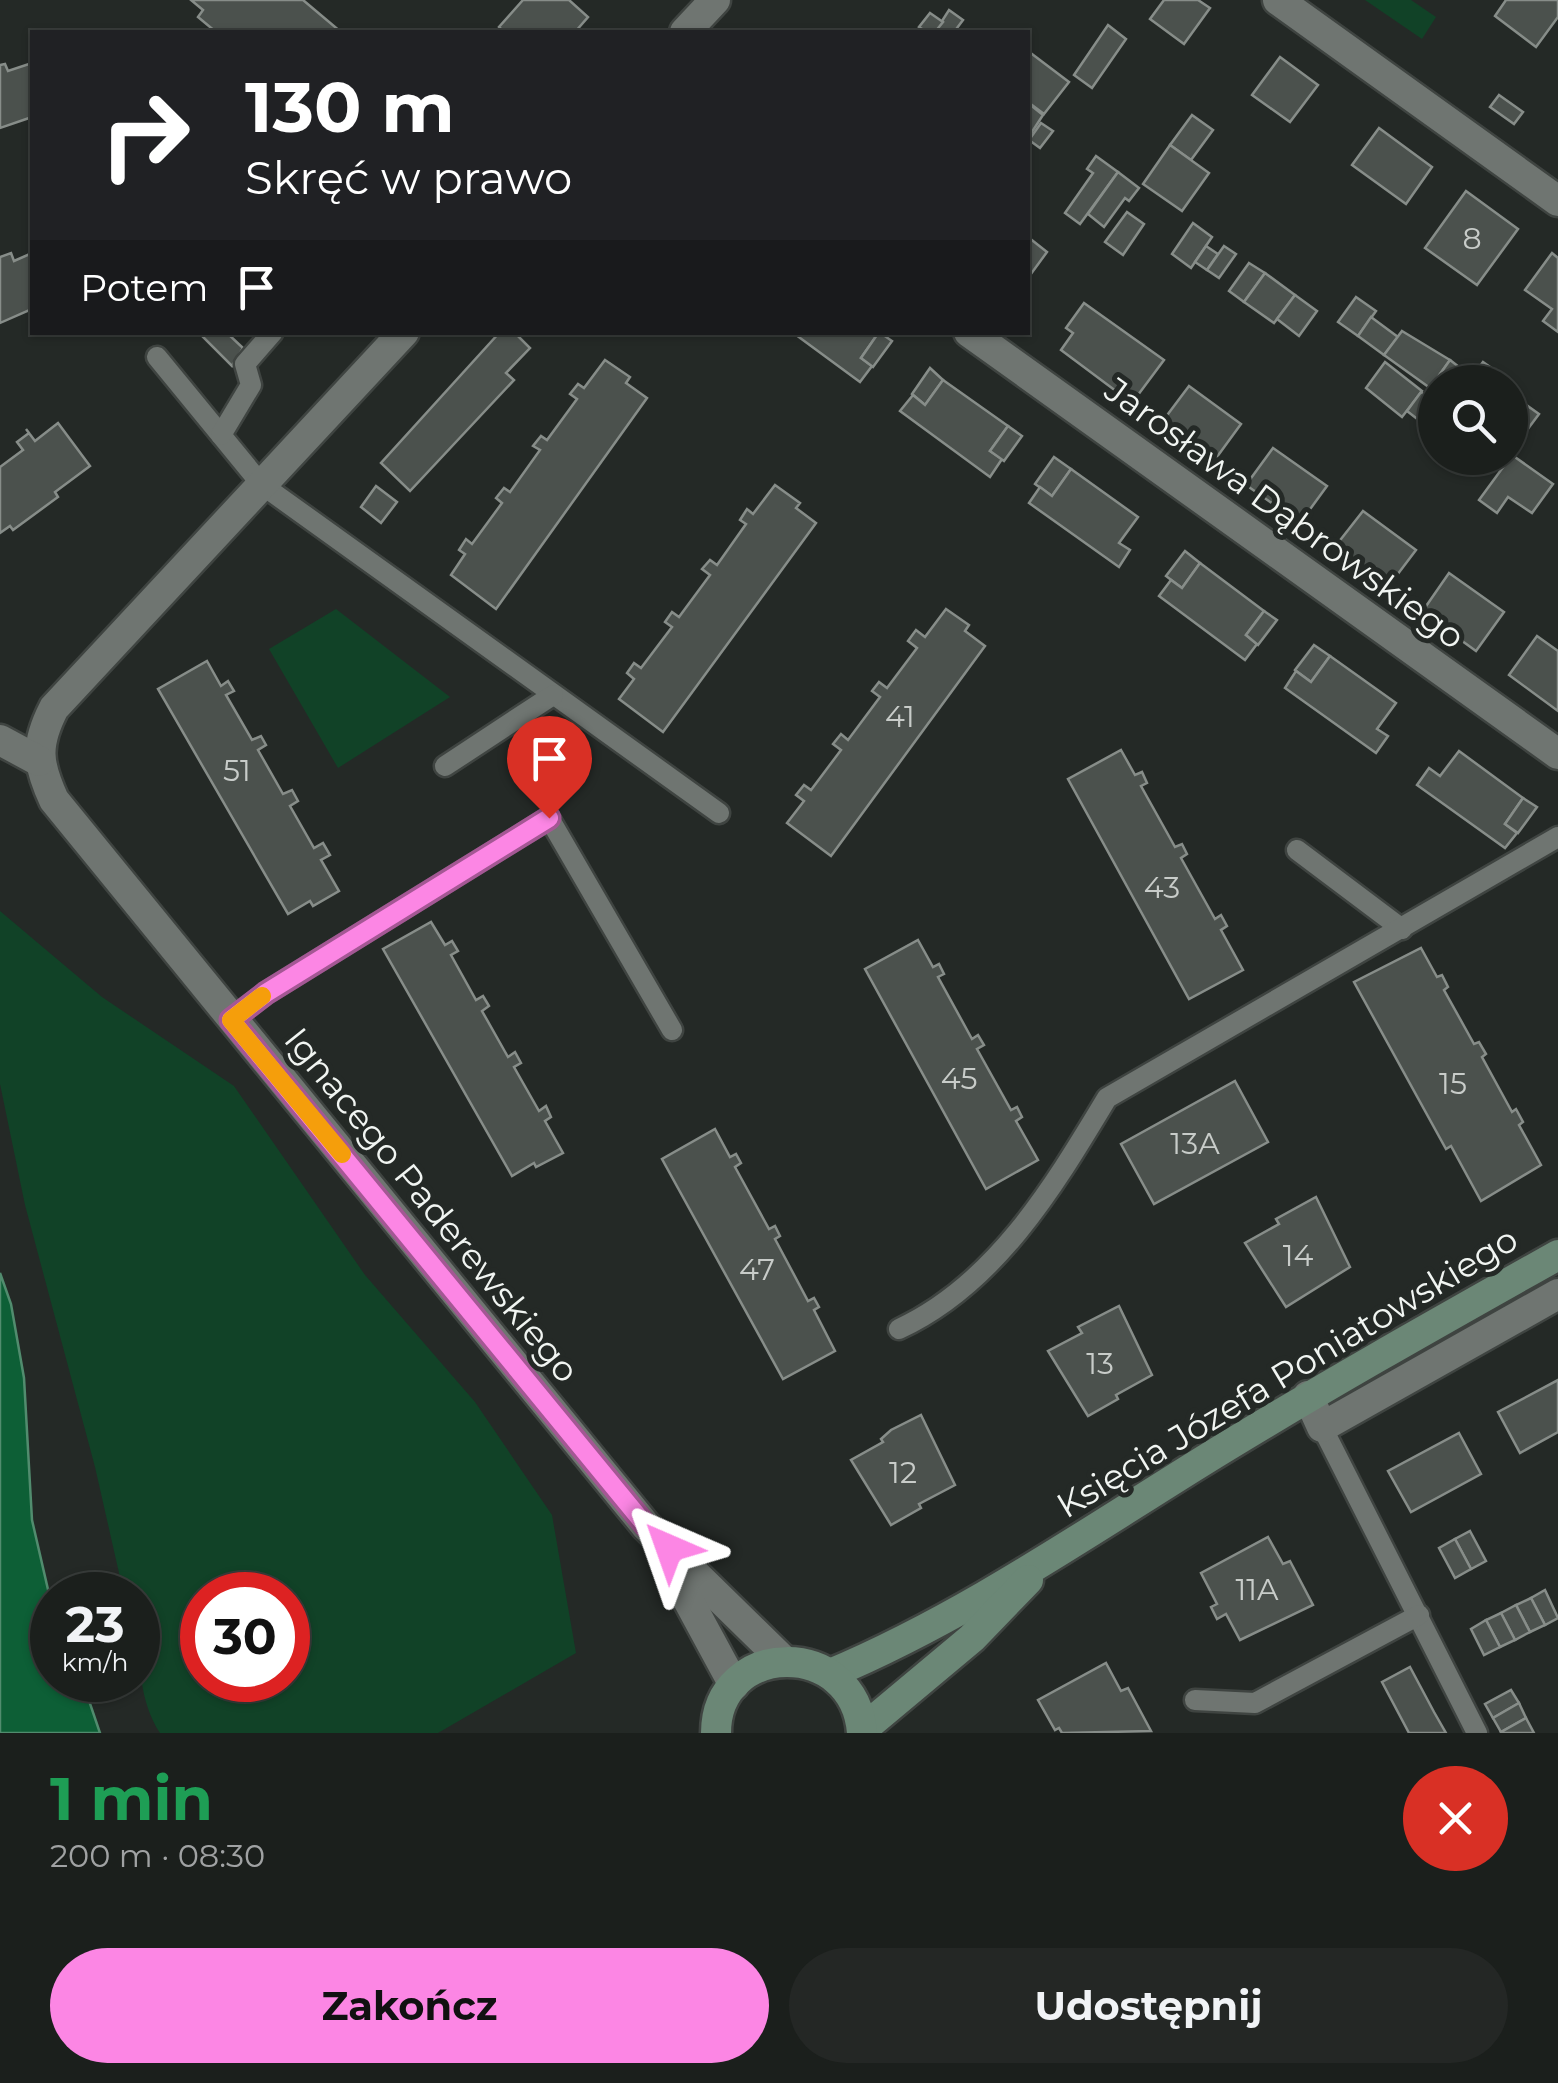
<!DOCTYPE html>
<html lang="pl">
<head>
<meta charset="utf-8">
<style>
  body { margin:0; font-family:Montserrat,sans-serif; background:#242725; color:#f1f3f6; height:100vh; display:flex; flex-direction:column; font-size:38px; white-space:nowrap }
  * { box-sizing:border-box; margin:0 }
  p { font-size:32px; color:#a0a2a3 }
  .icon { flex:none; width:55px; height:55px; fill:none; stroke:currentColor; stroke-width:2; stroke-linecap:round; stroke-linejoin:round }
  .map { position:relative; height:1733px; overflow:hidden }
  .side { display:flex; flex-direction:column; background:#1b1f1c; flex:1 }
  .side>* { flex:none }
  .hud { position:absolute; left:30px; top:30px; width:1000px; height:305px; border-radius:0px; box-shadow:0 2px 8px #0004,0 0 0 2px #393d3b; background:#202124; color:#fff; overflow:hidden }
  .buttons { position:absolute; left:1418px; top:365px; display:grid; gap:20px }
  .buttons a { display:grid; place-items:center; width:110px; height:110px; border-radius:50%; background:#1b1f1c; box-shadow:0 2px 8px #0004,0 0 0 2px #393d3b; font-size:50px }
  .speed { position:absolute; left:30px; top:1572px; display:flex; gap:20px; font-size:50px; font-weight:700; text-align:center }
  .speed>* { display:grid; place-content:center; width:130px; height:130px; border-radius:50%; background:#1b1f1c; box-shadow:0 2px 8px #0004,0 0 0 2px #393d3b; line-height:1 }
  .speed small { font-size:25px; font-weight:400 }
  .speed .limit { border:15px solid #d22; background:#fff; color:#111 }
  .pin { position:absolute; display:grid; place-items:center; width:85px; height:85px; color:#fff; margin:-102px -42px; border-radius:50% 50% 50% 0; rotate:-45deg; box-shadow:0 0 10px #0007 }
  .pin .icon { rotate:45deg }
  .me { position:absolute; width:110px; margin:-55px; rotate:317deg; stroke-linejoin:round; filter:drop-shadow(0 0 8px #0008) }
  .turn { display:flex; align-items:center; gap:35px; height:210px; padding:0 50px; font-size:45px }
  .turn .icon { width:130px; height:130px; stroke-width:2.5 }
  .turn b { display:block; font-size:70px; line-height:85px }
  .then { display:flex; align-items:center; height:95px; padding:0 50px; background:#0003; gap:20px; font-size:38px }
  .round { display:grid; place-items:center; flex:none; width:105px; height:105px; border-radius:52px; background:#242725 }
  .headline { display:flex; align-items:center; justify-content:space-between; height:170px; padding:0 50px }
  h1 { font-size:60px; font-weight:700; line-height:75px; color:#1e9e55 }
  .action { display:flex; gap:20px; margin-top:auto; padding:20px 50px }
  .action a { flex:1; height:115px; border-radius:60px; background:#fc86e4; color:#111; font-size:40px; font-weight:700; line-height:115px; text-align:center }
  .action a+a { background:#242725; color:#f1f3f6 }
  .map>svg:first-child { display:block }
  .green { fill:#114227; fill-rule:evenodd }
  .water { fill:#0d5f36; stroke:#518c6e; stroke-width:2.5 }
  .building { fill:#4b514d; stroke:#878d89; stroke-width:2.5 }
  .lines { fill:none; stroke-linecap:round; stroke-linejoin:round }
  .lane-casing { stroke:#3f4441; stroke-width:25 }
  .street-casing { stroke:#3f4441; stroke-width:35 }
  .secondary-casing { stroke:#3f4441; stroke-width:35 }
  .lane { stroke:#6f7571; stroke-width:20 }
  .street { stroke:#6f7571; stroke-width:30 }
  .secondary { stroke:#6b8776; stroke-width:30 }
  .route-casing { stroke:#a45794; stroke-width:25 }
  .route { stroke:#fc86e4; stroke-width:18 }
  .slow { stroke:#f59e0b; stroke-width:18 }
  .labels { text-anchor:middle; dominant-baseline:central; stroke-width:10; stroke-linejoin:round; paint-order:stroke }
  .number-label { font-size:30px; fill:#c8ccc9 }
  .street-label { font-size:35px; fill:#f1f5f2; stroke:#242926 }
</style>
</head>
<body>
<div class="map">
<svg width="1558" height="1733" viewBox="0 0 1558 1733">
  <rect width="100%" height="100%" fill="#242926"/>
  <g class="green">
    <path d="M1365,0H1411L1436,17L1422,39Z"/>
    <path d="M336,609L450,697L338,768L269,649Z"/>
    <path d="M0,911L102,997L234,1086L365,1275L475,1402L552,1515L576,1653L438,1733H160C135,1695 138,1639 138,1595H124L95,1467L25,1205L0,1084ZM202,1595H288V1680H202Z"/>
  </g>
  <path class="water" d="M0,1273L11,1304L24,1378L32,1520L52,1607V1680H82L100,1733H0Z"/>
  <g class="building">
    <path d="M191,0H303L341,32H216L198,17L203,10Z"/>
    <path d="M523,0H569L588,17L575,32H504L499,27Z"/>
    <path d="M1164,0H1198L1210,8L1184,44L1150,19Z"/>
    <path d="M1506,0H1558V17L1536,47L1495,16Z"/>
    <path d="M949,10L963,20L954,32H935Z"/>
    <path d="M930,13L943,22L935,32H927L919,27Z"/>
    <path d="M1108,25L1126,39L1092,88L1074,75Z"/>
    <path d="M1028,51L1069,82L1044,114L1028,102Z"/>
    <path d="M1280,57L1318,85L1290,122L1252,95Z"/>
    <path d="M32,63V117L0,128V65L5,64L8,71Z"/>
    <path d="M1499,95L1523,112L1514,124L1490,107Z"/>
    <path d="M1028,103L1043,115L1028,138Z"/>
    <path d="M1192,115L1213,130L1191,160L1170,145Z"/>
    <path d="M1041,123L1053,131L1040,148L1029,140Z"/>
    <path d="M1379,128L1432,167L1406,204L1352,165Z"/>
    <path d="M1170,145L1209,173L1182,211L1143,184Z"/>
    <path d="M1096,156L1118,172L1080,224L1065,213L1093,173L1087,169Z"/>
    <path d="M1118,172L1139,188L1129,201L1125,198L1104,227L1088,214Z"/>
    <path d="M1466,191L1518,229L1477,285L1425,248Z"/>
    <path d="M1127,212L1144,224L1123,255L1105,242Z"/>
    <path d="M1193,223L1212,237L1191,268L1172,254Z"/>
    <path d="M1028,237L1047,252L1028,278Z"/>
    <path d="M1206,246L1218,254L1207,270L1195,262Z"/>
    <path d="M1224,246L1236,254L1219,278L1207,270Z"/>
    <path d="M11,253L14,261L32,253V309L0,323V257Z"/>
    <path d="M1552,253L1558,258V332L1543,321L1552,309L1525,290Z"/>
    <path d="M1249,263L1265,273L1244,302L1229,291Z"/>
    <path d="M1265,273L1295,295L1274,323L1244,302Z"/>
    <path d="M1295,295L1317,311L1299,336L1277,319Z"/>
    <path d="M1356,297L1376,311L1358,336L1338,322Z"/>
    <path d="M1084,303L1164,360L1132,403L1061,350L1073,333L1066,328Z"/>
    <path d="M1371,317L1398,337L1384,355L1358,336Z"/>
    <path d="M1402,331L1450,360L1430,388L1384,355Z"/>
    <path d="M207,332H226L243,348L232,366L203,337Z"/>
    <path d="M500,332H514L530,348L506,373L514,380L410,491L381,463Z"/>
    <path d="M792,332H879L861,358L872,366L860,382Z"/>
    <path d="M879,332L892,341L873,367L861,358Z"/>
    <path d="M605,360L630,377L626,383L647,398L496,609L451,575L465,554L459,550L466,539L472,544L502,503L496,498L504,488L510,492L540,450L533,446L541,436L547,440L577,399L570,394L578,384L584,388Z"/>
    <path d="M1450,360L1472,377L1468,382H1435V392L1430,388Z"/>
    <path d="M1385,362L1422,391L1402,417L1366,388Z"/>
    <path d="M1483,362L1503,376L1498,382H1468Z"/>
    <path d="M930,368L943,380L925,405L912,394Z"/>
    <path d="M943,380L1008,426L990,451L1002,459L990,477L900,411L913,395L925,405Z"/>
    <path d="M1189,386L1241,424L1214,461L1162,422Z"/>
    <path d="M1421,392L1435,402V411L1425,425L1407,411Z"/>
    <path d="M1515,397L1539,414L1513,449L1510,447V403Z"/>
    <path d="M58,423L90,466L55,492L58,497L13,530L10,526L0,533V467L23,450L17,442L29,433L26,429L35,441Z"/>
    <path d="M1008,426L1022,436L1004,461L990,451Z"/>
    <path d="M1273,448L1327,486L1300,523L1246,485Z"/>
    <path d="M1512,455L1553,484L1532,513L1508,497L1497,513L1479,500Z"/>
    <path d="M1054,457L1071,469L1052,496L1035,484Z"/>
    <path d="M1071,469L1138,517L1119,543L1130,550L1119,567L1029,503L1040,487L1052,496Z"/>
    <path d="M775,485L800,503L796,508L816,523L663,732L619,699L634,679L627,673L634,663L641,668L672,627L665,622L672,612L679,617L710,575L702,569L710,560L717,565L746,524L740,520L747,509L753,514Z"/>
    <path d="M376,486L397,502L381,523L361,507Z"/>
    <path d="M1363,511L1416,550L1388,587L1334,548Z"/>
    <path d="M1185,551L1200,563L1182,588L1166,576Z"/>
    <path d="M1200,563L1264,611L1246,635L1257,644L1245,660L1159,596L1171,580L1182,588Z"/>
    <path d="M1449,573L1504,612L1476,651L1422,612Z"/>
    <path d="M946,609L969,625L965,631L985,646L831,856L787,823L804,801L796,795L804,785L811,790L841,750L833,744L841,734L848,740L880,697L872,691L879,682L887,688L917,648L908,641L916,630L925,637Z"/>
    <path d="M1264,611L1277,620L1258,645L1246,635Z"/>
    <path d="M1537,636L1558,651V711L1509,675Z"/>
    <path d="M1314,645L1330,656L1311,682L1295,670Z"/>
    <path d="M1330,656L1396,703L1377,729L1388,736L1376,753L1285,688L1296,671L1311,682Z"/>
    <path d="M207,661L221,686L228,681L234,691L226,695L252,740L261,736L266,745L258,750L283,794L292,790L298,801L290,806L314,848L323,843L330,855L321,860L339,891L313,906L310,901L288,914L158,689Z"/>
    <path d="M1121,750L1135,775L1142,772L1147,783L1141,786L1175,847L1182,844L1187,854L1181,858L1215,919L1221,915L1227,926L1221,930L1243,970L1189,999L1068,779Z"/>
    <path d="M1459,751L1523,798L1505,824L1517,833L1505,848L1417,785L1429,768L1440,776Z"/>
    <path d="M1523,798L1537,807L1518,833L1505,824Z"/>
    <path d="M431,922L445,945L452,941L458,951L451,955L476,1000L483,996L489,1006L482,1011L508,1057L515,1052L521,1063L514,1067L539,1111L546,1106L551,1117L545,1121L563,1153L536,1167L534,1163L512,1176L383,949Z"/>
    <path d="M918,940L933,967L939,964L944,974L938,977L972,1039L978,1035L984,1045L977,1049L1011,1110L1017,1107L1022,1117L1016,1121L1038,1160L986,1189L865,969Z"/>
    <path d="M1421,948L1437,977L1442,975L1448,987L1444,990L1474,1044L1479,1042L1486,1054L1482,1057L1512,1112L1516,1109L1523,1122L1519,1125L1541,1165L1481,1201L1451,1146L1446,1149L1354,982Z"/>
    <path d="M1235,1081L1268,1142L1154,1204L1121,1144Z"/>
    <path d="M715,1129L730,1157L736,1154L741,1163L735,1167L769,1229L775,1226L780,1236L775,1239L808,1301L814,1298L819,1307L814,1310L835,1351L783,1379L662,1159Z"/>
    <path d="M1316,1197L1350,1267L1286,1307L1245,1243L1279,1224L1276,1219Z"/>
    <path d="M1119,1306L1152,1375L1116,1395L1118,1399L1088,1416L1048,1351L1082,1333L1078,1327Z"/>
    <path d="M1558,1380V1432L1520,1453L1498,1412Z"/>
    <path d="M921,1415L955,1485L919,1504L921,1508L891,1525L851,1460L883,1442L881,1439L891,1430Z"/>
    <path d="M1459,1433L1481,1474L1411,1512L1388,1471Z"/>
    <path d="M1470,1531L1486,1561L1471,1569L1455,1539Z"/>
    <path d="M1268,1537L1283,1564L1290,1561L1313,1605L1240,1640L1226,1614L1217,1619L1211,1607L1217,1604L1201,1573Z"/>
    <path d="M1455,1539L1471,1569L1455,1578L1439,1548Z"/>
    <path d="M1545,1590L1558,1618L1545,1625L1531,1598Z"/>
    <path d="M1531,1598L1545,1625L1530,1632L1516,1605Z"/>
    <path d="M1516,1605L1530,1632L1515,1640L1501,1613Z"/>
    <path d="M1501,1613L1515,1640L1500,1647L1486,1620Z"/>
    <path d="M1486,1620L1500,1647L1484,1655L1471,1629Z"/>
    <path d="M1106,1663L1121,1691L1128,1688L1151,1731L1062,1733L1059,1728L1055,1730L1038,1700Z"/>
    <path d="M1410,1667L1434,1712L1446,1733H1409L1382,1682Z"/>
    <path d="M1511,1690L1519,1703L1493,1718L1485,1704Z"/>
    <path d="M1519,1703L1526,1718L1501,1732L1493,1718Z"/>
    <path d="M1526,1718L1534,1733H1502L1501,1732Z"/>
  </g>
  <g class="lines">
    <defs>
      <g id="lane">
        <path d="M157,357L261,484L719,813"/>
        <path d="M221,435L251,385L245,364L273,332"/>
        <path d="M445,766L553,695"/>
        <path d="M1297,850L1402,929"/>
        <path d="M231,1020L266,993L549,818L672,1030"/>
        <path d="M899,1329C996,1284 1054,1186 1107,1098L1558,837"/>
        <path d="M1322,1427L1477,1733"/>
        <path d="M1195,1700L1255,1703L1419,1615"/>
      </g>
      <g id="street">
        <path d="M1278,0L1558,201"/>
        <path d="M685,32L715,0"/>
        <path d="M404,332L54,708C35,745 37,763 54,800L646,1526L784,1661"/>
        <path d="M969,332L1558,754"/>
        <path d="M0,740L39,761"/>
        <path d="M1308,1396L1322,1427L1558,1294"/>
        <path d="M668,1563L734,1685"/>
      </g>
      <g id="secondary">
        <path d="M830,1674C959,1620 1079,1538 1198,1464C1316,1391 1437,1323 1558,1255"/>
        <path d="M862,1730L972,1638L1028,1580"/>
        <path d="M716,1733C716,1640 855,1637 862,1733"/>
      </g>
    </defs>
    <use href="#lane" class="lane-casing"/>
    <use href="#street" class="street-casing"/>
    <use href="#secondary" class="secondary-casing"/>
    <use href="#lane" class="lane"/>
    <use href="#street" class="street"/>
    <use href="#secondary" class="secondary"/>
  </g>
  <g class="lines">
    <defs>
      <path id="route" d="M549,818L266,993L231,1020L646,1526L669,1548"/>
    </defs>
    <use href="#route" class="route-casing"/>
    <use href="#route" class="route"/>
    <path class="slow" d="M262,996L231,1020L342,1154"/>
  </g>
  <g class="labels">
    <g class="number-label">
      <text x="1472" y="238">8</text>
      <text x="900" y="716">41</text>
      <text x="237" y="770">51</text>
      <text x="1162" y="887">43</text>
      <text x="959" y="1078">45</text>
      <text x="1453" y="1083">15</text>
      <text x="1195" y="1143">13A</text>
      <text x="1298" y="1255">14</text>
      <text x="757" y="1269">47</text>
      <text x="1100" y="1363">13</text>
      <text x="903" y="1472">12</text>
      <text x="1257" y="1589">11A</text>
    </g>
    <g class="street-label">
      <text transform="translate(1285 513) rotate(36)">Jarosława Dąbrowskiego</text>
      <text transform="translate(432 1205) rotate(51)">Ignacego Paderewskiego</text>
      <text transform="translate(1287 1372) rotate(-31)">Księcia Józefa Poniatowskiego</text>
    </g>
  </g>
</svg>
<div class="buttons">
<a><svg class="icon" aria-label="search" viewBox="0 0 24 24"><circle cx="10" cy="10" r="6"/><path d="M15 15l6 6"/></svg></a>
</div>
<div class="speed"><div>23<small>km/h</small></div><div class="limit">30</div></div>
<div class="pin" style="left:549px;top:818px;background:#d93025"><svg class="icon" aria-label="arrive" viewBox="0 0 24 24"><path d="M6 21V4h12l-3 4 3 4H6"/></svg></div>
<svg class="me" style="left:669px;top:1548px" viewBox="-20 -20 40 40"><path d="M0-17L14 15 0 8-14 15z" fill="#fc86e4" stroke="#fff" stroke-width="4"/></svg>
<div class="hud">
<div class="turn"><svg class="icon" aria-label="right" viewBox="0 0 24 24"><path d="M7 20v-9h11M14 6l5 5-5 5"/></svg><div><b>130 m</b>Skręć w prawo</div></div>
<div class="then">Potem<svg class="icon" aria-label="arrive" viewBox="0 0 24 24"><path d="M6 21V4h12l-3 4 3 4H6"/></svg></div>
</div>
</div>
<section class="side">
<div class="headline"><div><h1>1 min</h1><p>200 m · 08:30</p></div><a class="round" style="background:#d93025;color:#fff"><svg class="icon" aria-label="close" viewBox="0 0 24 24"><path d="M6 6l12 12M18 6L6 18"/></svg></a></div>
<div class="action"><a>Zakończ</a><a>Udostępnij</a></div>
</section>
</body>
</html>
